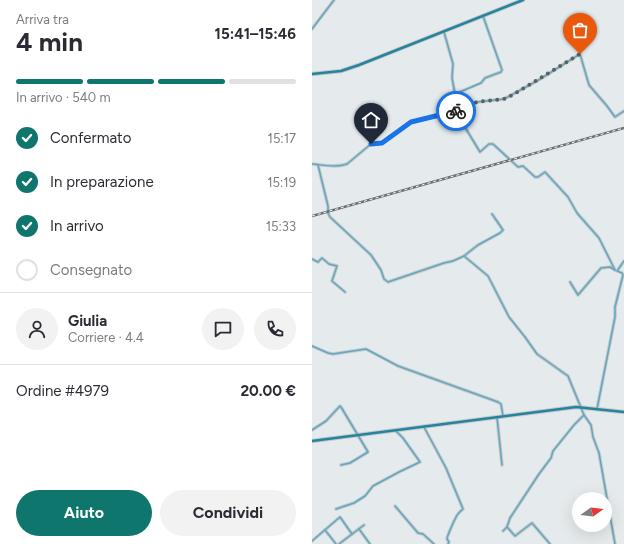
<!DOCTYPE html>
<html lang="it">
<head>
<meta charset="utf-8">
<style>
  :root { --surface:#fff; --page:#f2f2f3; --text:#2b2b33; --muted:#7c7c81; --line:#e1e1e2; --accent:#0f766e }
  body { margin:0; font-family:Figtree,sans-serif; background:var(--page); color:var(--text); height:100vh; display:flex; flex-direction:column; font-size:15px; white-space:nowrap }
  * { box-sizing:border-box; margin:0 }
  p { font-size:13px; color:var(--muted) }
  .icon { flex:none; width:22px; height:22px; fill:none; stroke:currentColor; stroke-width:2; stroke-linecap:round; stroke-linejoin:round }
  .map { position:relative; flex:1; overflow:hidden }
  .details { display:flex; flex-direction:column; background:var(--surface); width:312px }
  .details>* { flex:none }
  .needle { width:26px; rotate:75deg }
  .buttons { position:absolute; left:260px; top:492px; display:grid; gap:8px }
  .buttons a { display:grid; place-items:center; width:40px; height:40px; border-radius:50%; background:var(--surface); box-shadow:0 4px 16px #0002; font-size:20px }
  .pin { position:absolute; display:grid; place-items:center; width:34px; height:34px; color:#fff; margin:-41px -17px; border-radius:50% 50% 50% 0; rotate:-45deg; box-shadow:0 0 4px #0007 }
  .pin .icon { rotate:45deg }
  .courier { position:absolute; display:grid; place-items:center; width:40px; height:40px; margin:-20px; border:3px solid #1a73e8; border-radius:50%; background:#fff; color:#222; box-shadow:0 1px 5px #0007 }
  .overview em { font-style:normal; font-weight:700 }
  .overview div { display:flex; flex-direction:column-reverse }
  .overview { display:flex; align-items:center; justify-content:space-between; height:68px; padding:0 16px }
  h1 { font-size:26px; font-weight:700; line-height:30px }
  .bar { display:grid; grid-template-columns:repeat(4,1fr); gap:6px 4px; align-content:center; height:48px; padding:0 16px }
  .bar i { height:5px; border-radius:3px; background:var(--line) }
  .bar .current { background:var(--accent) }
  .bar p { grid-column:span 4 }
  .line { display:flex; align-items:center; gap:10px; padding:0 16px; border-top:1px solid var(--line) }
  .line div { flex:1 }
  .round { display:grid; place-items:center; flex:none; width:42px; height:42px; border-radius:21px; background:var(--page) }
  ol { padding:0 16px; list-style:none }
  li { display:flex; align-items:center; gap:12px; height:44px }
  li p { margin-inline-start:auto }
  li .icon { padding:4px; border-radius:50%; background:var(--accent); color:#fff; stroke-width:4 }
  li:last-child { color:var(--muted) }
  li i { width:22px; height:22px; border:2px solid var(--line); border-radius:50% }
  .button { display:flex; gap:8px; margin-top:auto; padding:8px 16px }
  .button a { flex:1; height:46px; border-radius:24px; background:var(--accent); color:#fff; font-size:16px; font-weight:700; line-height:46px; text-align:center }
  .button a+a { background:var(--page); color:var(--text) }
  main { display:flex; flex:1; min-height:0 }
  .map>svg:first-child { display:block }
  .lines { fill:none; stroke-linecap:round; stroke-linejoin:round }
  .street-casing { stroke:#c4c9ca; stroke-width:3.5 }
  .secondary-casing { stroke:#c4c9ca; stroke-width:4.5 }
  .street { stroke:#63a7bf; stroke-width:1.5 }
  .secondary { stroke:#26839e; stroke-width:2.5 }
  .rail-casing { stroke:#6c7070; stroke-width:2.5 }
  .rail { stroke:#f2f9f9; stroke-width:1; stroke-dasharray:3; stroke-linecap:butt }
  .done { stroke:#5e6162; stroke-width:4; stroke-dasharray:0 7.2 }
  .route { stroke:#1a73e8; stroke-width:5 }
</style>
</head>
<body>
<main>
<section class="details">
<div class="overview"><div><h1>4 min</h1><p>Arriva tra</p></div><em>15:41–15:46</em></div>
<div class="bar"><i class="current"></i><i class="current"></i><i class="current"></i><i></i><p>In arrivo · 540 m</p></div>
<ol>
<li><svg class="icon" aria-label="check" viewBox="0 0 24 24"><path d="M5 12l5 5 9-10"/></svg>Confermato<p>15:17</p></li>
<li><svg class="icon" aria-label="check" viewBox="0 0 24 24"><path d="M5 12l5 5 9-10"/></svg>In preparazione<p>15:19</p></li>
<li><svg class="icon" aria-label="check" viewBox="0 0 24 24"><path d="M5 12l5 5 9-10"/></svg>In arrivo<p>15:33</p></li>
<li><i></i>Consegnato</li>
</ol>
<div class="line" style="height:72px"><a class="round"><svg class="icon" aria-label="person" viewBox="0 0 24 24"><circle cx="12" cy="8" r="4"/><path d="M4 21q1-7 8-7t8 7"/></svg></a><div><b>Giulia</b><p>Corriere · 4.4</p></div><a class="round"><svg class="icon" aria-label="chat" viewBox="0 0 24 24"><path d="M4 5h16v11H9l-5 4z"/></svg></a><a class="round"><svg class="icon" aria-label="phone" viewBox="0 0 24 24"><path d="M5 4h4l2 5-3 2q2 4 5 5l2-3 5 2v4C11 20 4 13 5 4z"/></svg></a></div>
<div class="line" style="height:52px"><div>Ordine #4979</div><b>20.00 €</b></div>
<div class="button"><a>Aiuto</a><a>Condividi</a></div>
</section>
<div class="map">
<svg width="312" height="544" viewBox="0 0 312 544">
  <rect width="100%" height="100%" fill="#e5ebec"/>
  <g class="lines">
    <g class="street-casing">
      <g id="street">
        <polyline points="0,29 22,0"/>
        <polyline points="132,32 141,64 140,78 146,110"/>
        <polyline points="143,94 169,83 173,78 189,72 190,70 171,16"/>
        <polyline points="145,111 148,119 168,152 177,144 181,144 206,167 211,166 223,177 226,177 233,172 256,197 265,213 287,238 303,270"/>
        <path d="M 0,164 C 12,165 24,168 35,164 L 59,144 L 70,143 L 99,122 L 142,111 L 165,102 L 192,99 L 225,81 L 268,54 L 277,85 L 295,106 L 303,117 L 312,111"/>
        <polyline points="6,165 16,206 16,213 18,217 59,255 69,270 72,279 76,282 132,263 141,261 152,256 166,245 188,233 191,230 180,214"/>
        <polyline points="152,256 176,276 197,317 213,337 225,354 256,376 272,415 279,425 281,437 287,453 303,544"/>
        <polyline points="0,259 6,262 10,258 17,264 25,266 20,281 33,292"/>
        <polyline points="258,282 266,295 289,268 298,267 303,270"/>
        <polyline points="0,346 16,353 21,354 54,349 86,366 186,402 189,404 191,416"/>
        <polyline points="285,409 303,317 303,307 311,275 310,273 305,271 312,261"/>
        <polyline points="185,417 190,465"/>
        <path d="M 112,427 L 134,468 L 151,509 C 149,511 148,511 146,514 C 144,516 135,536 135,539 L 137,542 L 136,544"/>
        <polyline points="0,430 14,421 28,406 29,407 56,452 38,463 29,465"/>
        <polyline points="83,506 106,533 111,534 122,544"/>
        <polyline points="24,509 42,503 53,496 61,486 87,472 108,462 91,438 84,431"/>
        <polyline points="195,527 203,536 220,523 238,544"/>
        <polyline points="47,529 58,544"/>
        <polyline points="13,530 24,544"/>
        <polyline points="191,531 195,527 198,518 227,474 239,458 241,451 262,425 272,415"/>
        <polyline points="0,541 28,517 40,534"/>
        <polyline points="27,544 52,525"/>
      </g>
    </g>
    <g class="secondary-casing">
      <g id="secondary">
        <polyline points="0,74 29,71 47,65 211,0"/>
        <polyline points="0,441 264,407 312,412"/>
      </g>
    </g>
    <use href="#street" class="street"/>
    <use href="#secondary" class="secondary"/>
    <g class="rail-casing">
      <polyline id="rail" points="0,216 312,128"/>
    </g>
    <use href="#rail" class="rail"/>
  </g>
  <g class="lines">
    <polyline class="done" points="144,111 165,102 192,99 197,97 268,54"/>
    <polyline class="route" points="59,144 70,143 99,122 144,111"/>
  </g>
</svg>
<div class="buttons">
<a><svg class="needle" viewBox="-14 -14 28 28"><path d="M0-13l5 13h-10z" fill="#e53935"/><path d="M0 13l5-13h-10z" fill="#7c7c81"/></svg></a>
</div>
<div class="pin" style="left:268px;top:54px;background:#ea580c"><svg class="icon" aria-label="bag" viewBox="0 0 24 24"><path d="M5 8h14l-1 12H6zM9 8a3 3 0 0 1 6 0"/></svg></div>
<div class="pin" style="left:59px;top:144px;background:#1f2937"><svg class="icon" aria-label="home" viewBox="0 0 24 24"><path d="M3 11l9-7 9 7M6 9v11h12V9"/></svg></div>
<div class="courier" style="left:144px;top:111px"><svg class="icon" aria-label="bike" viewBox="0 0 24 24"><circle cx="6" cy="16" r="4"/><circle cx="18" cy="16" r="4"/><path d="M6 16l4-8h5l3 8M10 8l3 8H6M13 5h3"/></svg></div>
</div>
</main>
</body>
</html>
